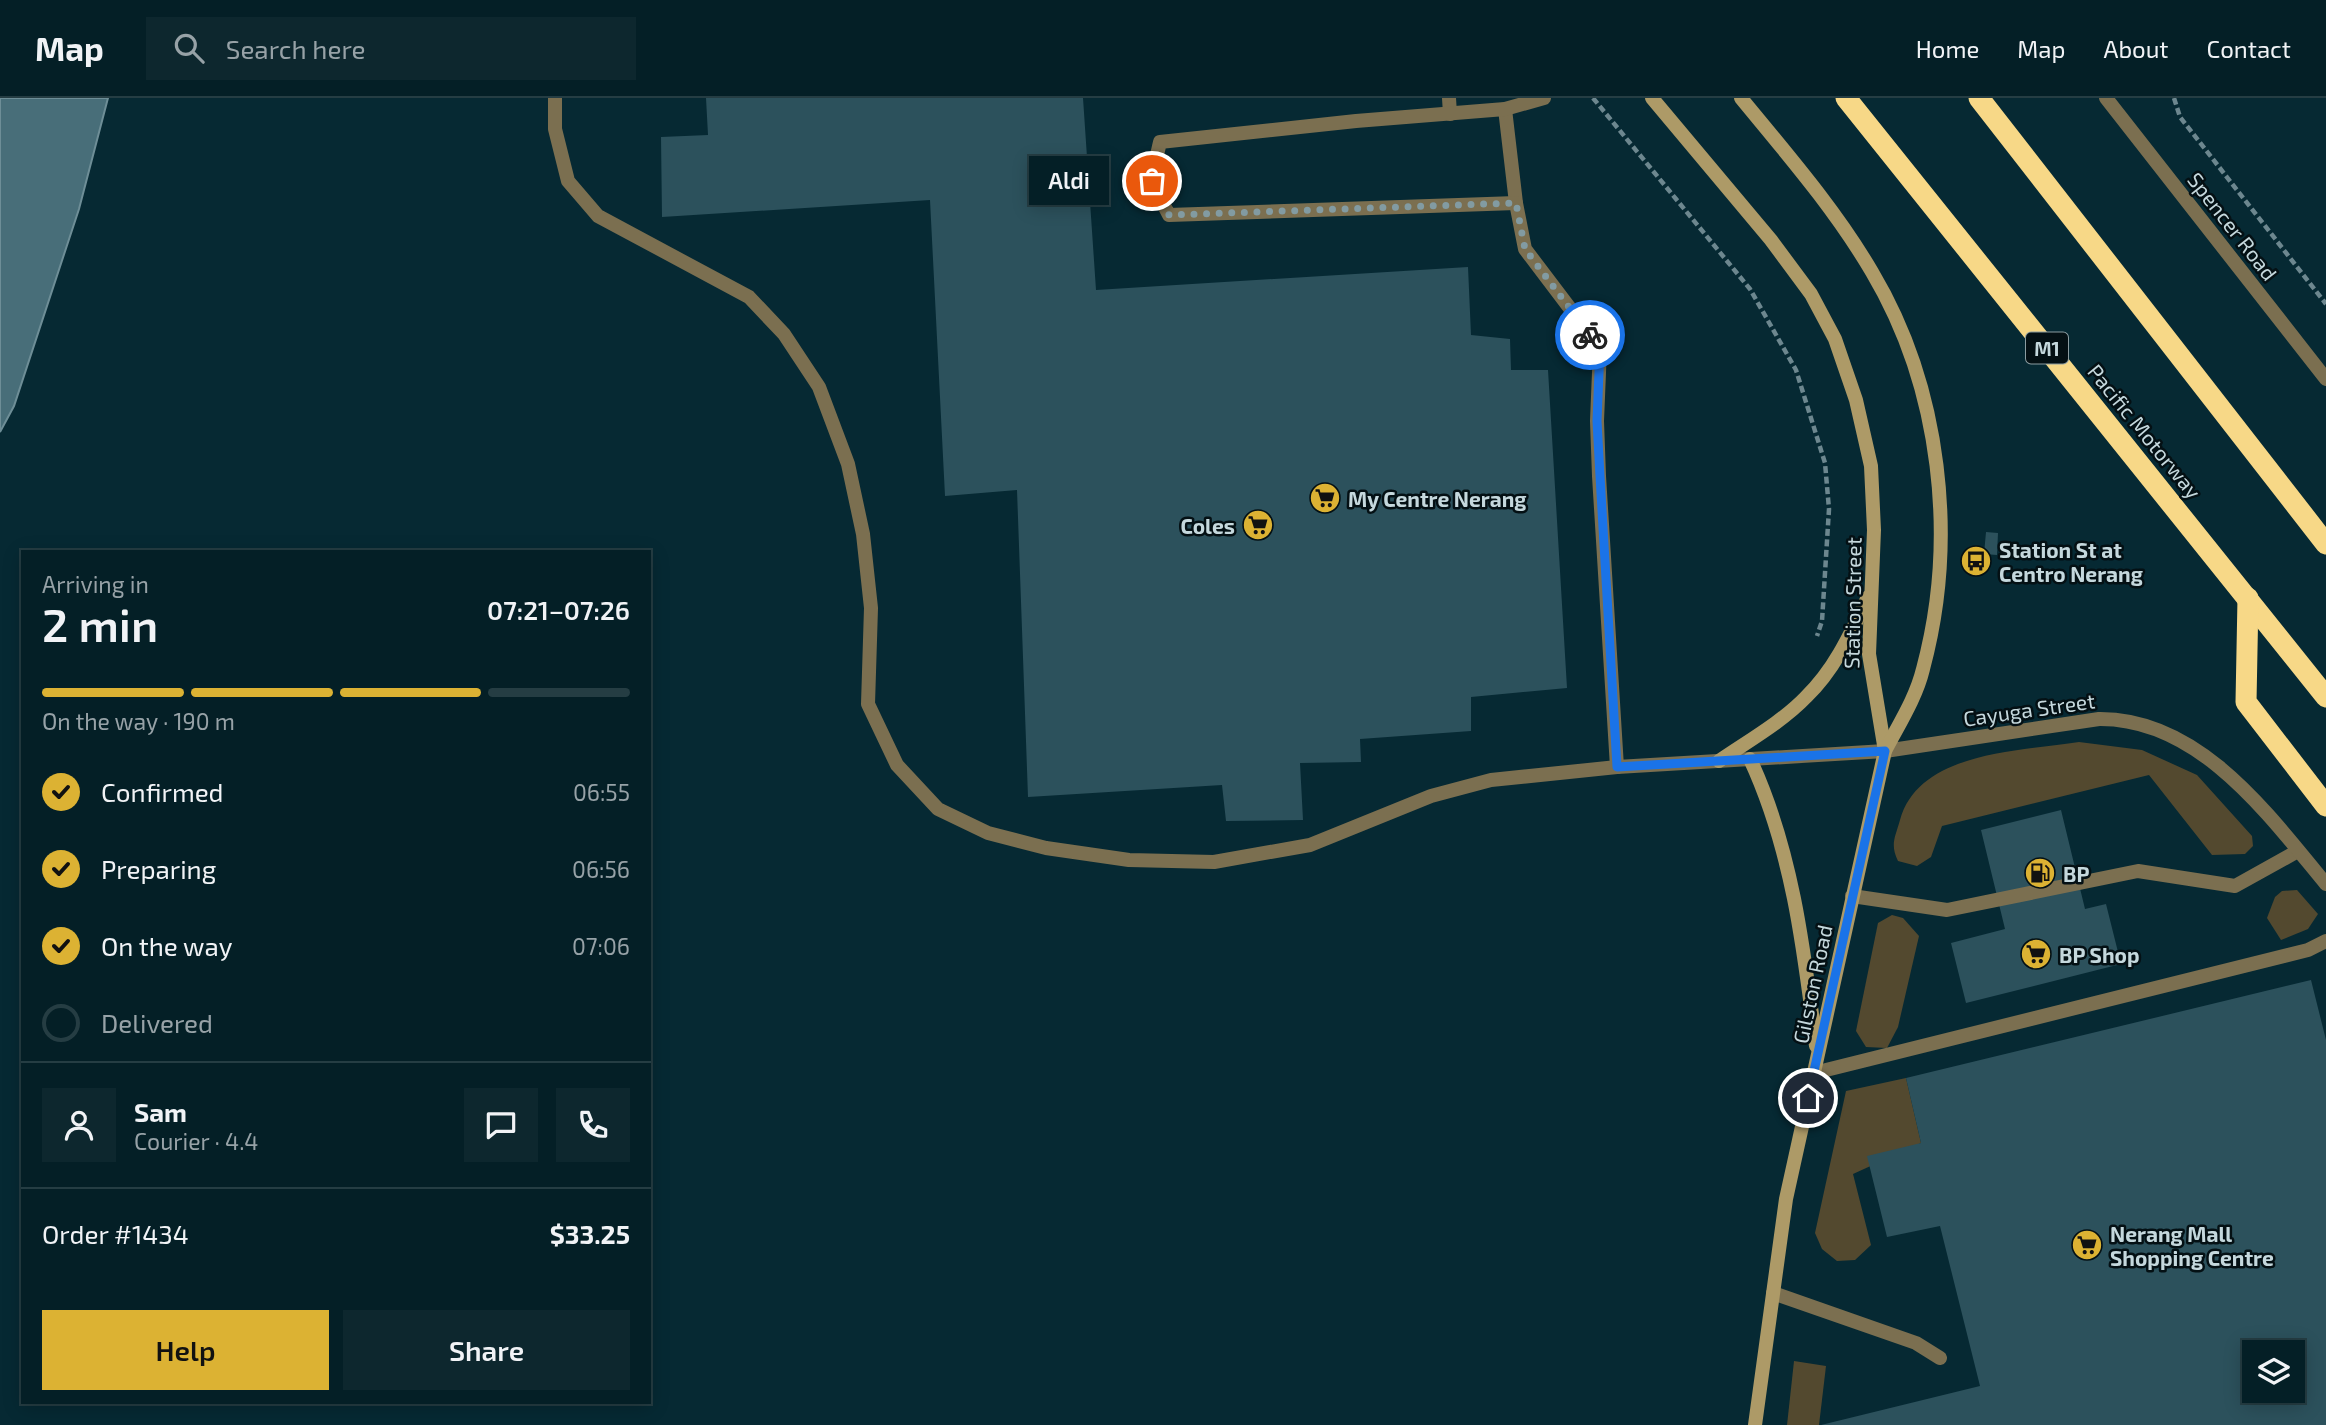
<!DOCTYPE html>
<html lang="en">
<head>
<meta charset="utf-8">
<style>
  :root { --surface:#041f26; --page:#0d272e; --text:#f1f3f6; --muted:#97a2a7; --line:#253d43; --accent:#dcb233 }
  body { margin:0; font-family:"Exo 2",sans-serif; background:var(--page); color:var(--text); height:100vh; display:flex; flex-direction:column; font-size:26px; white-space:nowrap }
  * { box-sizing:border-box; margin:0 }
  p { font-size:23px; color:var(--muted) }
  .icon { flex:none; width:38px; height:38px; fill:none; stroke:currentColor; stroke-width:2; stroke-linecap:round; stroke-linejoin:round }
  .map { position:relative; flex:1; overflow:hidden }
  .side { position:absolute; left:21px; top:452px; width:630px; height:854px; display:flex; flex-direction:column; background:var(--surface); border-radius:0px; box-shadow:0 4px 18px #0003,0 0 0 2px var(--line) }
  .side>* { flex:none }
  .buttons { position:absolute; left:2242px; top:1242px; display:grid; gap:14px }
  .buttons a { display:grid; place-items:center; width:63px; height:63px; border-radius:0px; background:var(--surface); box-shadow:0 4px 18px #0003,0 0 0 2px var(--line); font-size:35px }
  .pin { position:absolute; display:grid; place-items:center; width:60px; height:60px; color:#fff; margin:-30px; border:4px solid #fff; border-radius:50%; box-shadow:0 2px 7px #0007 }
  .courier { position:absolute; display:grid; place-items:center; width:70px; height:70px; margin:-35px; border:5px solid #1a73e8; border-radius:50%; background:#fff; color:#222; box-shadow:0 2px 9px #0007 }
  .bubble { position:absolute; height:49px; border-radius:0px; background:var(--surface); box-shadow:0 4px 18px #0003,0 0 0 2px var(--line); font-size:23px; font-weight:600; line-height:49px; text-align:center }
  .overview em { font-style:normal; font-weight:600 }
  .overview div { display:flex; flex-direction:column-reverse }
  .overview { display:flex; align-items:center; justify-content:space-between; height:119px; padding:0 21px }
  h1 { font-size:46px; font-weight:600; line-height:52px }
  .bar { display:grid; grid-template-columns:repeat(4,1fr); gap:10px 7px; align-content:center; height:84px; padding:0 21px }
  .bar i { height:9px; border-radius:5px; background:var(--line) }
  .bar .current { background:var(--accent) }
  .bar p { grid-column:span 4 }
  .line { display:flex; align-items:center; gap:18px; padding:0 21px; border-top:2px solid var(--line) }
  .line div { flex:1 }
  .round { display:grid; place-items:center; flex:none; width:74px; height:74px; border-radius:0px; background:var(--page) }
  ol { padding:0 21px; list-style:none }
  li { display:flex; align-items:center; gap:21px; height:77px }
  li p { margin-inline-start:auto }
  li .icon { padding:7px; border-radius:50%; background:var(--accent); color:#111; stroke-width:4 }
  li:last-child { color:var(--muted) }
  li i { width:38px; height:38px; border:4px solid var(--line); border-radius:50% }
  .action { display:flex; gap:14px; margin-top:auto; padding:14px 21px }
  .action a { flex:1; height:80px; border-radius:0px; background:var(--accent); color:#111; font-size:28px; font-weight:600; line-height:80px; text-align:center }
  .action a+a { background:var(--page); color:var(--text) }
  header { display:flex; align-items:center; gap:42px; box-sizing:border-box; height:98px; padding:0 35px; background:var(--surface); border-bottom:2px solid var(--line) }
  header strong { font-size:33px }
  nav { display:flex; gap:38px; margin-inline-start:auto; font-size:24px }
  .search { width:490px; height:63px; background:var(--page); display:flex; align-items:center; gap:18px; box-sizing:border-box; padding:0 24px; border-radius:0px; color:var(--muted); font-size:26px }
  .map>svg:first-child { display:block }
  .green { fill:#53492f }
  .water { fill:#486e79; stroke:#6e8e97; stroke-width:2 }
  .building { fill:#2c515c; fill-rule:evenodd }
  .lines { fill:none; stroke-linecap:round; stroke-linejoin:round }
  .path { stroke:#6d878f; stroke-width:4.5; stroke-dasharray:7 3.5; stroke-linecap:butt }
  .service { stroke:#7b6f50; stroke-width:14 }
  .tertiary { stroke:#7b6f50; stroke-width:14 }
  .secondary { stroke:#ad9a67; stroke-width:14 }
  .motorway { stroke:#f7d887; stroke-width:21 }
  .done { stroke:#829ba2; stroke-width:7; stroke-dasharray:0 12.6 }
  .route { stroke:#1a73e8; stroke-width:9 }
  .labels { text-anchor:middle; dominant-baseline:central; stroke-width:5; stroke-linejoin:round; paint-order:stroke }
  .shield { fill:#041014; stroke:#8b9ca1; stroke-width:2 }
  .shield-label { font-size:19px; font-weight:bold; fill:#c5d8dd }
  .street-label { font-size:21px; fill:#c5d8dd; stroke:#041014 }
  .poi-label { font-size:21px; font-weight:bold; fill:#c5d8dd; stroke:#041014; text-anchor:start }
</style>
</head>
<body>
<header>
<strong>Map</strong>
<div class="search"><svg class="icon" aria-label="search" viewBox="0 0 24 24"><circle cx="10" cy="10" r="6"/><path d="M15 15l6 6"/></svg>Search here</div>
<nav><a>Home</a><a>Map</a><a>About</a><a>Contact</a></nav>
</header>
<div class="map">
<svg width="2326" height="1327" viewBox="0 0 2326 1327">
  <rect width="100%" height="100%" fill="#062933"/>
  <g class="green">
    <path d="M 2079,644 L 2142,652 L 2197,677 L 2252,738 L 2253,748 L 2245,756 L 2212,757 L 2149,677 L 1942,728 L 1931,759 L 1917,768 L 1898,763 C 1890,746 1895,740 1900,722 C 1919,653 2021,653 2079,644 Z"/>
    <polygon points="2297,792 2318,816 2308,831 2281,842 2267,820 2275,799 2282,793"/>
    <polygon points="1892,817 1903,820 1919,838 1898,929 1887,950 1866,949 1856,933 1878,825"/>
    <polygon points="1906,980 1921,1045 1853,1076 1871,1147 1855,1162 1837,1163 1822,1151 1815,1135 1846,993"/>
    <polygon points="1794,1263 1826,1268 1819,1327 1787,1327"/>
  </g>
  <polygon class="water" points="0,0 108,0 79,111 14,308 0,334"/>
  <g class="building">
    <polygon points="706,0 1083,0 1096,192 1468,169 1471,237 1510,241 1511,272 1548,272 1567,590 1471,599 1471,633 1360,641 1361,664 1300,665 1303,722 1226,723 1222,687 1028,699 1017,392 945,398 930,102 662,119 661,39 708,37"/>
    <polygon points="1986,434 1998,435 1997,457 1984,456"/>
    <polygon points="2061,712 2085,811 2106,806 2121,866 1966,905 1951,845 2005,831 1981,732"/>
    <path d="M 2311,882 L 2326,942 L 2326,1327 L 1821,1327 L 1980,1288 L 1940,1128 L 1887,1139 L 1867,1058 L 1921,1045 L 1906,980 ZM 2254,1255 L 2292,1255 L 2292,1293 L 2254,1293 Z"/>
  </g>
  <g class="lines">
    <g class="path">
      <polyline points="1593,0 1750,191 1796,272 1825,365 1829,411 1822,523 1817,538"/>
      <polyline points="2174,0 2180,19 2326,206"/>
    </g>
    <g class="service">
      <polyline points="555,0 555,31 568,83 598,118 749,199 784,236 819,289 848,366 863,436 871,510 868,606 897,667 938,711 988,735 1046,750 1129,762 1214,764 1310,747 1431,698 1491,682 1617,669 1885,653"/>
      <polyline points="1449,0 1450,16"/>
      <polyline points="1505,11 1516,105 1525,151 1600,250 1597,323 1599,378 1617,669"/>
      <polyline points="1516,105 1169,117 1151,83 1160,44 1356,23 1505,11 1544,0"/>
      <polyline points="1852,798 1947,812 2138,773 2235,788 2298,753"/>
      <polyline points="1814,975 2308,852 2326,843"/>
      <polyline points="1773,1195 1916,1245 1940,1260"/>
    </g>
    <g class="tertiary">
      <polyline points="2106,0 2326,281"/>
      <path d="M 1885,653 L 2099,621 C 2199,620 2268,716 2326,786"/>
    </g>
    <g class="secondary">
      <polyline points="1652,0 1771,142 1811,196 1835,241 1856,302 1871,368 1874,432 1869,556 1885,653"/>
      <path d="M 1741,0 C 1787,56 1835,111 1872,174 C 1941,290 1958,441 1923,571 C 1916,600 1899,626 1885,653 L 1786,1101 L 1755,1327"/>
      <path d="M 1750,661 C 1792,751 1804,851 1816,948"/>
      <path d="M 1719,663 C 1748,643 1782,624 1806,599 C 1835,571 1851,535 1868,499"/>
    </g>
    <g class="motorway">
      <polyline points="1846,0 2326,599"/>
      <polyline points="1979,0 2326,446"/>
      <polyline points="2248,500 2246,604 2326,708"/>
    </g>
  </g>
  <g class="lines">
    <polyline class="done" points="1152,83 1169,117 1516,105 1525,151 1590,237"/>
    <polyline class="route" points="1590,237 1600,250 1597,323 1600,378 1617,669 1885,653 1808,1000"/>
  </g>
  <defs>
    <g id="supermarket-disc" transform="scale(1.575)"><circle r="9.5" fill="#dcb233" stroke="#041014"/><path d="M-6-5.5h2.5l.6 2H6L4.5 2H-2.5L-4.4-4H-6ZM-1.5 3.2a1.3 1.3 0 1 0 .1 0ZM3 3.2a1.3 1.3 0 1 0 .1 0Z" fill="#111"/></g>
    <g id="bus-disc" transform="scale(1.575)"><circle r="9.5" fill="#dcb233" stroke="#041014"/><path d="M-5-6H5V4H4V6H2V4H-2V6H-4V4H-5ZM-3.5-4V0h7V-4ZM-3.5 1.2v1.5H-2V1.2ZM2 1.2v1.5H3.5V1.2Z" fill="#111"/></g>
    <g id="fuel-disc" transform="scale(1.575)"><circle r="9.5" fill="#dcb233" stroke="#041014"/><path d="M-5.5-6h7V0h2V4h1.3V-2.5L3-4.5l.8-.8L6-3V5H2.5V1h-1V6h-7ZM-4.2-4.7v3.2H.2V-4.7Z" fill="#111"/></g>
  </defs>
  <g fill-rule="evenodd">
    <use href="#supermarket-disc" x="1325" y="400"/>
    <use href="#supermarket-disc" x="1258" y="427"/>
    <use href="#bus-disc" x="1976" y="463"/>
    <use href="#fuel-disc" x="2040" y="775"/>
    <use href="#supermarket-disc" x="2036" y="856"/>
    <use href="#supermarket-disc" x="2087" y="1147"/>
  </g>
  <g class="labels">
    <rect class="shield" x="2026" y="234.5" width="42" height="31" rx="5"/>
    <g class="shield-label">
      <text x="2047" y="250">M1</text>
    </g>
    <g class="street-label">
      <text transform="translate(2233 128) rotate(52)">Spencer Road</text>
      <text transform="translate(2145 333) rotate(51)">Pacific Motorway</text>
      <text transform="translate(1852 505) rotate(-89)">Station Street</text>
      <text transform="translate(2029 611) rotate(-8)">Cayuga Street</text>
      <text transform="translate(1812 886) rotate(-78)">Gilston Road</text>
    </g>
    <g class="poi-label">
      <text x="1348" y="400">My Centre Nerang</text>
      <text x="1235" y="427" text-anchor="end">Coles</text>
      <text x="1999" y="451">Station St at<tspan x="1999" dy="24">Centro Nerang</tspan></text>
      <text x="2063" y="775">BP</text>
      <text x="2059" y="856">BP Shop</text>
      <text x="2110" y="1135">Nerang Mall<tspan x="2110" dy="24">Shopping Centre</tspan></text>
    </g>
  </g>
</svg>
<div class="buttons">
<a><svg class="icon" aria-label="layers" viewBox="0 0 24 24"><path d="M12 4l9 5-9 5-9-5zM3 14l9 5 9-5"/></svg></a>
</div>
<div class="pin" style="left:1152px;top:83px;background:#ea580c"><svg class="icon" aria-label="bag" viewBox="0 0 24 24"><path d="M5 8h14l-1 12H6zM9 8a3 3 0 0 1 6 0"/></svg></div>
<div class="pin" style="left:1808px;top:1000px;background:#1f2937"><svg class="icon" aria-label="home" viewBox="0 0 24 24"><path d="M3 11l9-7 9 7M6 9v11h12V9"/></svg></div>
<div class="courier" style="left:1590px;top:237px"><svg class="icon" aria-label="bike" viewBox="0 0 24 24"><circle cx="6" cy="16" r="4"/><circle cx="18" cy="16" r="4"/><path d="M6 16l4-8h5l3 8M10 8l3 8H6M13 5h3"/></svg></div>
<div class="bubble" style="left:1029px;top:58px;width:80px">Aldi</div>
<section class="side">
<div class="overview"><div><h1>2 min</h1><p>Arriving in</p></div><em>07:21–07:26</em></div>
<div class="bar"><i class="current"></i><i class="current"></i><i class="current"></i><i></i><p>On the way · 190 m</p></div>
<ol>
<li><svg class="icon" aria-label="check" viewBox="0 0 24 24"><path d="M5 12l5 5 9-10"/></svg>Confirmed<p>06:55</p></li>
<li><svg class="icon" aria-label="check" viewBox="0 0 24 24"><path d="M5 12l5 5 9-10"/></svg>Preparing<p>06:56</p></li>
<li><svg class="icon" aria-label="check" viewBox="0 0 24 24"><path d="M5 12l5 5 9-10"/></svg>On the way<p>07:06</p></li>
<li><i></i>Delivered</li>
</ol>
<div class="line" style="height:126px"><a class="round"><svg class="icon" aria-label="person" viewBox="0 0 24 24"><circle cx="12" cy="8" r="4"/><path d="M4 21q1-7 8-7t8 7"/></svg></a><div><b>Sam</b><p>Courier · 4.4</p></div><a class="round"><svg class="icon" aria-label="chat" viewBox="0 0 24 24"><path d="M4 5h16v11H9l-5 4z"/></svg></a><a class="round"><svg class="icon" aria-label="phone" viewBox="0 0 24 24"><path d="M5 4h4l2 5-3 2q2 4 5 5l2-3 5 2v4C11 20 4 13 5 4z"/></svg></a></div>
<div class="line" style="height:91px"><div>Order #1434</div><b>$33.25</b></div>
<div class="action"><a>Help</a><a>Share</a></div>
</section>
</div>
</body>
</html>
